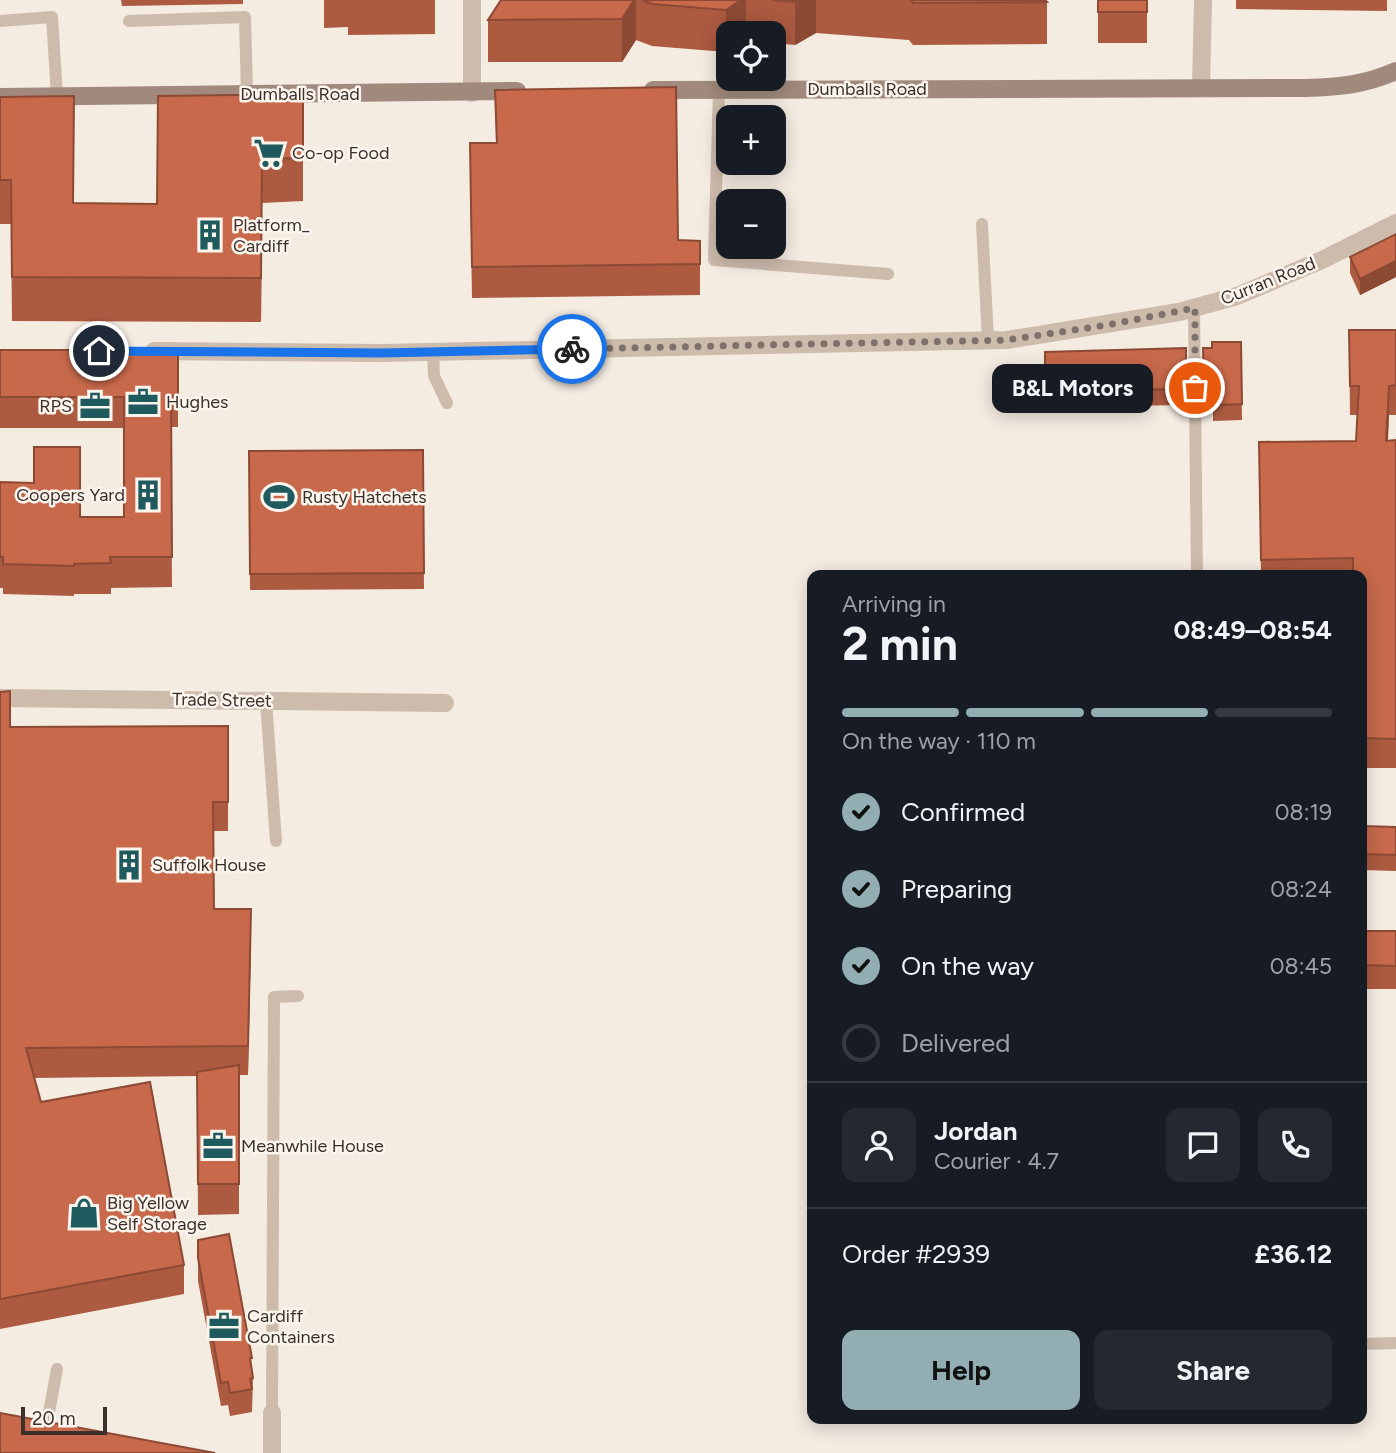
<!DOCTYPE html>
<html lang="en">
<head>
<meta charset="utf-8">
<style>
  :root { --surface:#171b24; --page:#242831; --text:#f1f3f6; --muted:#9ea1a6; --line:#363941; --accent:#92aeb2 }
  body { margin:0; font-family:Figtree,sans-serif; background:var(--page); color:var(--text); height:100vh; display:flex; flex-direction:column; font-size:26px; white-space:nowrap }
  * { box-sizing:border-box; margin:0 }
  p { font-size:23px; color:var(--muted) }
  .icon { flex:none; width:38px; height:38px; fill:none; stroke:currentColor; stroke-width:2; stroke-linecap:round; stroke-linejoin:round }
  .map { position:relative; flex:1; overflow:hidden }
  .sheet { position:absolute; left:807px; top:570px; width:560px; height:854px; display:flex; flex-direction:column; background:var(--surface); border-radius:14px; box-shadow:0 4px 18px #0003 }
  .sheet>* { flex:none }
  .fabs { position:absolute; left:716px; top:21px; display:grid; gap:14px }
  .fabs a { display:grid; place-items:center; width:70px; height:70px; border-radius:14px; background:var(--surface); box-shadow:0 4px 18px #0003; font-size:35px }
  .scale { position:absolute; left:21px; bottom:18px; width:86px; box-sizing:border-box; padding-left:7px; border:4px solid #3b302b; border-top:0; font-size:19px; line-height:24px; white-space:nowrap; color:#3b302b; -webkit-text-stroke:5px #fbf5ee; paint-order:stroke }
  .pin { position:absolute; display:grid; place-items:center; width:60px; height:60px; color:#fff; margin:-30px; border:4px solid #fff; border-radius:50%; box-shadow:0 2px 7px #0007 }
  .courier { position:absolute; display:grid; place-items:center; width:70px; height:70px; margin:-35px; border:5px solid #1a73e8; border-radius:50%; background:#fff; color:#222; box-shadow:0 2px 9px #0007 }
  .bubble { position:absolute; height:49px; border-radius:14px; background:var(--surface); box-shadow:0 4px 18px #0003; font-size:23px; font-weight:700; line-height:49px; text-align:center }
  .overview em { font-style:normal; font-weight:700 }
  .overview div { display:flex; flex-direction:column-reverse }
  .overview { display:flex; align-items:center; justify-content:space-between; height:119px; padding:0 35px }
  h1 { font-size:46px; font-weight:700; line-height:52px }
  .bar { display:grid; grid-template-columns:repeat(4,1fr); gap:10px 7px; align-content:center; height:84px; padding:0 35px }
  .bar i { height:9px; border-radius:5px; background:var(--line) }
  .bar .on { background:var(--accent) }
  .bar p { grid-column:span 4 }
  .line { display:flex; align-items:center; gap:18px; padding:0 35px; border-top:2px solid var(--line) }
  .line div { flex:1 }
  .round { display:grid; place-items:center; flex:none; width:74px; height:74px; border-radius:14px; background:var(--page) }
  ol { padding:0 35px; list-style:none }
  li { display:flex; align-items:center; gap:21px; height:77px }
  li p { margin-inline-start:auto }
  li .icon { padding:7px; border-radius:50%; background:var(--accent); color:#111; stroke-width:4 }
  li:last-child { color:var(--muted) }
  li i { width:38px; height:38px; border:4px solid var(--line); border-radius:50% }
  .button { display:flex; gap:14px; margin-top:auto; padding:14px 35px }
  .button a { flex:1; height:80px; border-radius:14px; background:var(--accent); color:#111; font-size:28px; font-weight:700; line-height:80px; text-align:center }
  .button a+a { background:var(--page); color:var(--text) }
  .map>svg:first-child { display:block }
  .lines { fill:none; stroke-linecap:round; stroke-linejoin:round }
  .lane { stroke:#cdbbac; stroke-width:12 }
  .street { stroke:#cdbbac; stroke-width:18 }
  .secondary { stroke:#a18a7d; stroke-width:18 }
  .wall { fill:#ac5a40 }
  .shaded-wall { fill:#8c4a34 }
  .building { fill:#c8694b; stroke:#8c4a34; stroke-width:2 }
  .done { stroke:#7c716b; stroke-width:7; stroke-dasharray:0 12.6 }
  .route { stroke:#1a73e8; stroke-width:9 }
  .labels { text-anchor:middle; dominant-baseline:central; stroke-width:5; stroke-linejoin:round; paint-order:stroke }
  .street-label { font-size:18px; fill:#3b302b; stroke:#fbf5ee }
  .poi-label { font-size:18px; fill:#3b302b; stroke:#fbf5ee; text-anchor:start }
</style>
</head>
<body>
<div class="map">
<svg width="1396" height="1453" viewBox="0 0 1396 1453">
  <rect width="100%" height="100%" fill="#f4ebe1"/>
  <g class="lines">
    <g class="lane">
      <polyline points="0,21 52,17 57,96"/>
      <polyline points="129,21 245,17 247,94"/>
      <polyline points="719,90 714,260 888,274"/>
      <polyline points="982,224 988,340"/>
      <polyline points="1194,308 1197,576"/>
      <polyline points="433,352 434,376 447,403"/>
      <polyline points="266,701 276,841"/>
      <polyline points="1364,1344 1396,1343"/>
      <polyline points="272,1413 274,997 298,996"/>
      <polyline points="46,1429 57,1369"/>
    </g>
    <g class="street">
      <polyline points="1201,88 1203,0"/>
      <polyline points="472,93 472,0"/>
      <polyline points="154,351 382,353 1007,340 1179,312 1237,296 1322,260 1396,223"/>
      <polyline points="0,698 445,703"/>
      <polyline points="272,1453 272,1413"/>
    </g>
    <g class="secondary">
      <path d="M 653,90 L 1305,88 C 1340,87 1364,85 1396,71"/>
      <polyline points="0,97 517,91"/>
    </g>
  </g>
  <g class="wall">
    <polygon points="121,0 243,0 243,4 122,6"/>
    <polygon points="324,0 435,0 435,34 348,35 348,27 324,28"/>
    <polygon points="501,0 1045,0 1047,2 1047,44 913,45 909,40 816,33 795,45 774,43 774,33 728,33 726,52 652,46 636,40 622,62 488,62 488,20"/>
    <rect x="1098" y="0" width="49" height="43"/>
    <polygon points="1236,0 1387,0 1387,11 1236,9"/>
    <polygon points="495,90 678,240 700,264 700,295 472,298 470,173 496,143"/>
    <polygon points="303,94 303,201 262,203 261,322 12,321 11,224 0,224 0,97 74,203 157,204"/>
    <polygon points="1396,234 1396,277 1360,295 1350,273 1350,257"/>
    <polygon points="1349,330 1396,330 1396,415 1389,415 1388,441 1396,440 1396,768 1362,768 1362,576 1261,576 1259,442 1356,441 1358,415 1350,415"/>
    <polygon points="1241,342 1242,420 1213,421 1213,405 1204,405 1203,348 1212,348"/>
    <polygon points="1186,348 1186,405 1045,407 1045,352"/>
    <polygon points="0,350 178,350 178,427 171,427 172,587 111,588 111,594 74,594 74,596 3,594 3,588 0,588 0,482 80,517 124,517 124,428 0,428"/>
    <polygon points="423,450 424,589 250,590 249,451"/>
    <polygon points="0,692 10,727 228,802 228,831 213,831 214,909 251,939 248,1075 239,1075 239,1214 198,1215 197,1076 34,1078 41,1102 184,1265 184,1294 0,1329"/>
    <polygon points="1362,826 1396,827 1396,871 1362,870"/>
    <rect x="1362" y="931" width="34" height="58"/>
    <polygon points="198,1240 252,1370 253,1378 252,1412 230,1416 228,1405 221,1406 198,1281"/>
  </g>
  <g class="shaded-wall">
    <polygon points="634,0 636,0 636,40 622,62 622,19"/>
    <polygon points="741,0 746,0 746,33 728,33 728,51 726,52 726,10"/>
    <polygon points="799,0 816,0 816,33 795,45 795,2"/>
    <polygon points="262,159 262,203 261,322 261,278"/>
    <polygon points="1396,261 1396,277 1360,295 1360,279"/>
    <polygon points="1389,386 1389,415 1386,470 1386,441"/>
    <polygon points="251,909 251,939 248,1075 248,1046"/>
  </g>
  <g class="building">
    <polygon points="501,0 634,0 622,19 488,20"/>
    <polygon points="642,0 741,0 726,10 652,4"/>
    <polygon points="772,0 799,0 795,2"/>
    <polygon points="911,0 1045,0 1047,2 913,3"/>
    <rect x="1098" y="0" width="49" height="12"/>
    <polygon points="676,87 678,240 700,241 700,264 472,267 470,143 497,143 495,90"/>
    <polygon points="303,94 303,158 262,159 261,278 12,277 11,180 0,180 0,97 74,96 73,203 157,204 158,96"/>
    <polygon points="1396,234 1396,261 1360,279 1350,257"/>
    <polygon points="1349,330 1396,330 1396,385 1389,386 1386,441 1396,440 1396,739 1362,738 1362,576 1353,576 1353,558 1261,560 1259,442 1356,441 1359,386 1350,386"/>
    <polygon points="1212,342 1241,342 1242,404 1213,405 1213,389 1204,389 1203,348 1212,348"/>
    <polygon points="1186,348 1186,389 1045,391 1045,352"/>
    <polygon points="0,350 178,350 178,396 171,396 172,557 110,557 111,563 74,564 74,566 3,564 3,557 0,557 0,482 34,483 34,447 80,447 80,517 124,517 124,397 0,397"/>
    <polygon points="423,450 424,573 250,574 249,451"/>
    <polygon points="10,691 10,727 228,726 228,802 213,802 214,909 251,909 248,1046 26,1048 41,1102 150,1082 184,1265 0,1299 0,692"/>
    <polygon points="1362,826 1396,827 1396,855 1362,854"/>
    <polygon points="1362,931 1396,931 1396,966 1362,965"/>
    <polygon points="239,1065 239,1184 198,1184 197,1072"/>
    <polygon points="229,1234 252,1358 250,1358 253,1378 250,1379 252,1389 230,1393 228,1382 221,1383 198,1258 198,1240"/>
    <polygon points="0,1413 215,1453 0,1453"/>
  </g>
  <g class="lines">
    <polyline class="done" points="572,349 1007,340 1107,325 1195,308 1195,388"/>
    <polyline class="route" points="99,351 382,353 572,349"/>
  </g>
  <defs>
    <g id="supermarket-bare" transform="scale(2.415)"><path d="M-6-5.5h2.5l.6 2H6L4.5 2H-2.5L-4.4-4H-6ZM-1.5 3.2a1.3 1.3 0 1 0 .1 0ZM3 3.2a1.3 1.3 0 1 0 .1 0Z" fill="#1f5a5e" stroke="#fbf5ee" stroke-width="2.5" paint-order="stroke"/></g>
    <g id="building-bare" transform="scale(2.415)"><path d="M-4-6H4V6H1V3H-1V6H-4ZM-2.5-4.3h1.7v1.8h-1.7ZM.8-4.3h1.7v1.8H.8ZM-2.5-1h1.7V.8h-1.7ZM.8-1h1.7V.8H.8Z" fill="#1f5a5e" stroke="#fbf5ee" stroke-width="2.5" paint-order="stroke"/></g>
    <g id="office-bare" transform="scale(2.415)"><path d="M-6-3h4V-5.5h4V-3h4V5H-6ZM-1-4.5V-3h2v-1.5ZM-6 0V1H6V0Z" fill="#1f5a5e" stroke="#fbf5ee" stroke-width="2.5" paint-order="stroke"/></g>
    <g id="stadium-bare" transform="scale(2.415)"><path d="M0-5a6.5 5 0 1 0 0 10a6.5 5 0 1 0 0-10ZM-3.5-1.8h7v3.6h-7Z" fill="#1f5a5e" stroke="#fbf5ee" stroke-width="2.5" paint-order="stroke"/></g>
    <g id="shop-bare" transform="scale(2.415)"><path d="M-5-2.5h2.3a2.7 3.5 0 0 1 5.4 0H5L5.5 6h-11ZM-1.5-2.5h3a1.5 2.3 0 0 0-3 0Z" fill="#1f5a5e" stroke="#fbf5ee" stroke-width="2.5" paint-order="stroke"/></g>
  </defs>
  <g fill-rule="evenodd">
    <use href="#supermarket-bare" x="269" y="153"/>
    <use href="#building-bare" x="210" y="235"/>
    <use href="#office-bare" x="143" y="402"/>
    <use href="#office-bare" x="95" y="406"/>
    <use href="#building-bare" x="148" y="495"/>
    <use href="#stadium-bare" x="279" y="497"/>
    <use href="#building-bare" x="129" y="865"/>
    <use href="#office-bare" x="218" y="1146"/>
    <use href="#shop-bare" x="84" y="1213"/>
    <use href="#office-bare" x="224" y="1326"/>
  </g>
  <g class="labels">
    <g class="street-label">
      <text x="867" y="89">Dumballs Road</text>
      <text x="300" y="94">Dumballs Road</text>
      <text transform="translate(1268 281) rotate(-22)">Curran Road</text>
      <text transform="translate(222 700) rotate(1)">Trade Street</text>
    </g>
    <g class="poi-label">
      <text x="292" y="153">Co-op Food</text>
      <text x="233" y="225">Platform_<tspan x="233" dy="21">Cardiff</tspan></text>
      <text x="166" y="402">Hughes</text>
      <text x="72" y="406" text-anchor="end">RPS</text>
      <text x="125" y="495" text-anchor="end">Coopers Yard</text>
      <text x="302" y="497">Rusty Hatchets</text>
      <text x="152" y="865">Suffolk House</text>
      <text x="241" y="1146">Meanwhile House</text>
      <text x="107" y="1203">Big Yellow<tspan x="107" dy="21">Self Storage</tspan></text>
      <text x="247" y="1316">Cardiff<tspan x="247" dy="21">Containers</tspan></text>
    </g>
  </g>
</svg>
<div class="fabs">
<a><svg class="icon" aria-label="locate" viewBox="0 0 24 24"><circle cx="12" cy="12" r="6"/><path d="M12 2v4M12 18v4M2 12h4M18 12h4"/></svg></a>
<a>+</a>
<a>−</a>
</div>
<div class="scale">20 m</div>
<div class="pin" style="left:1195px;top:388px;background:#ea580c"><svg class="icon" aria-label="bag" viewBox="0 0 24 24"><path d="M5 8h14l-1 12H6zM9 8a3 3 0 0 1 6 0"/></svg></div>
<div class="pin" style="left:99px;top:351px;background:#1f2937"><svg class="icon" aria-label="home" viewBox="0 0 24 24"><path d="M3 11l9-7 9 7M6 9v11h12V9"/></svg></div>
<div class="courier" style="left:572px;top:349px"><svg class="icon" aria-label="bike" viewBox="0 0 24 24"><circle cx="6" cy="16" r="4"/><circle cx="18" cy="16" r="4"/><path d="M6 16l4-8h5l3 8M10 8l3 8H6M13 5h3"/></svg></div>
<div class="bubble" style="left:992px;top:364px;width:161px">B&amp;L Motors</div>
<section class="sheet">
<div class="overview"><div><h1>2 min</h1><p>Arriving in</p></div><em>08:49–08:54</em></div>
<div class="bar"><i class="on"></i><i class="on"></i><i class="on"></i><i></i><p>On the way · 110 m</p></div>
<ol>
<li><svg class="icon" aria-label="check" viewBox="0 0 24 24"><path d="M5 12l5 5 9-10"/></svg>Confirmed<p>08:19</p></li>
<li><svg class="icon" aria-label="check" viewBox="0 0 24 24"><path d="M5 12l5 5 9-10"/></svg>Preparing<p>08:24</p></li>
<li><svg class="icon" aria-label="check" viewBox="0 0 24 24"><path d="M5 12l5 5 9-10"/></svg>On the way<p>08:45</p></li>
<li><i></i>Delivered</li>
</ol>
<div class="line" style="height:126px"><a class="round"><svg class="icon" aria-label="person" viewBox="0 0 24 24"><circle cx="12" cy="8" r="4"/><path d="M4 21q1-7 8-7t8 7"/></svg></a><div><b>Jordan</b><p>Courier · 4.7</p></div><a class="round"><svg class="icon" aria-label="chat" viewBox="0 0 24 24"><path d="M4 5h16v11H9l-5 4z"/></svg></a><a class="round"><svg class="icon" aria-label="phone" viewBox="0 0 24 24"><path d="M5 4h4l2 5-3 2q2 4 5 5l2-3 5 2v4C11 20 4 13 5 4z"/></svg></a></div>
<div class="line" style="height:91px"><div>Order #2939</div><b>£36.12</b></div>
<div class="button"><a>Help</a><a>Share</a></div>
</section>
</div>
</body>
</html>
